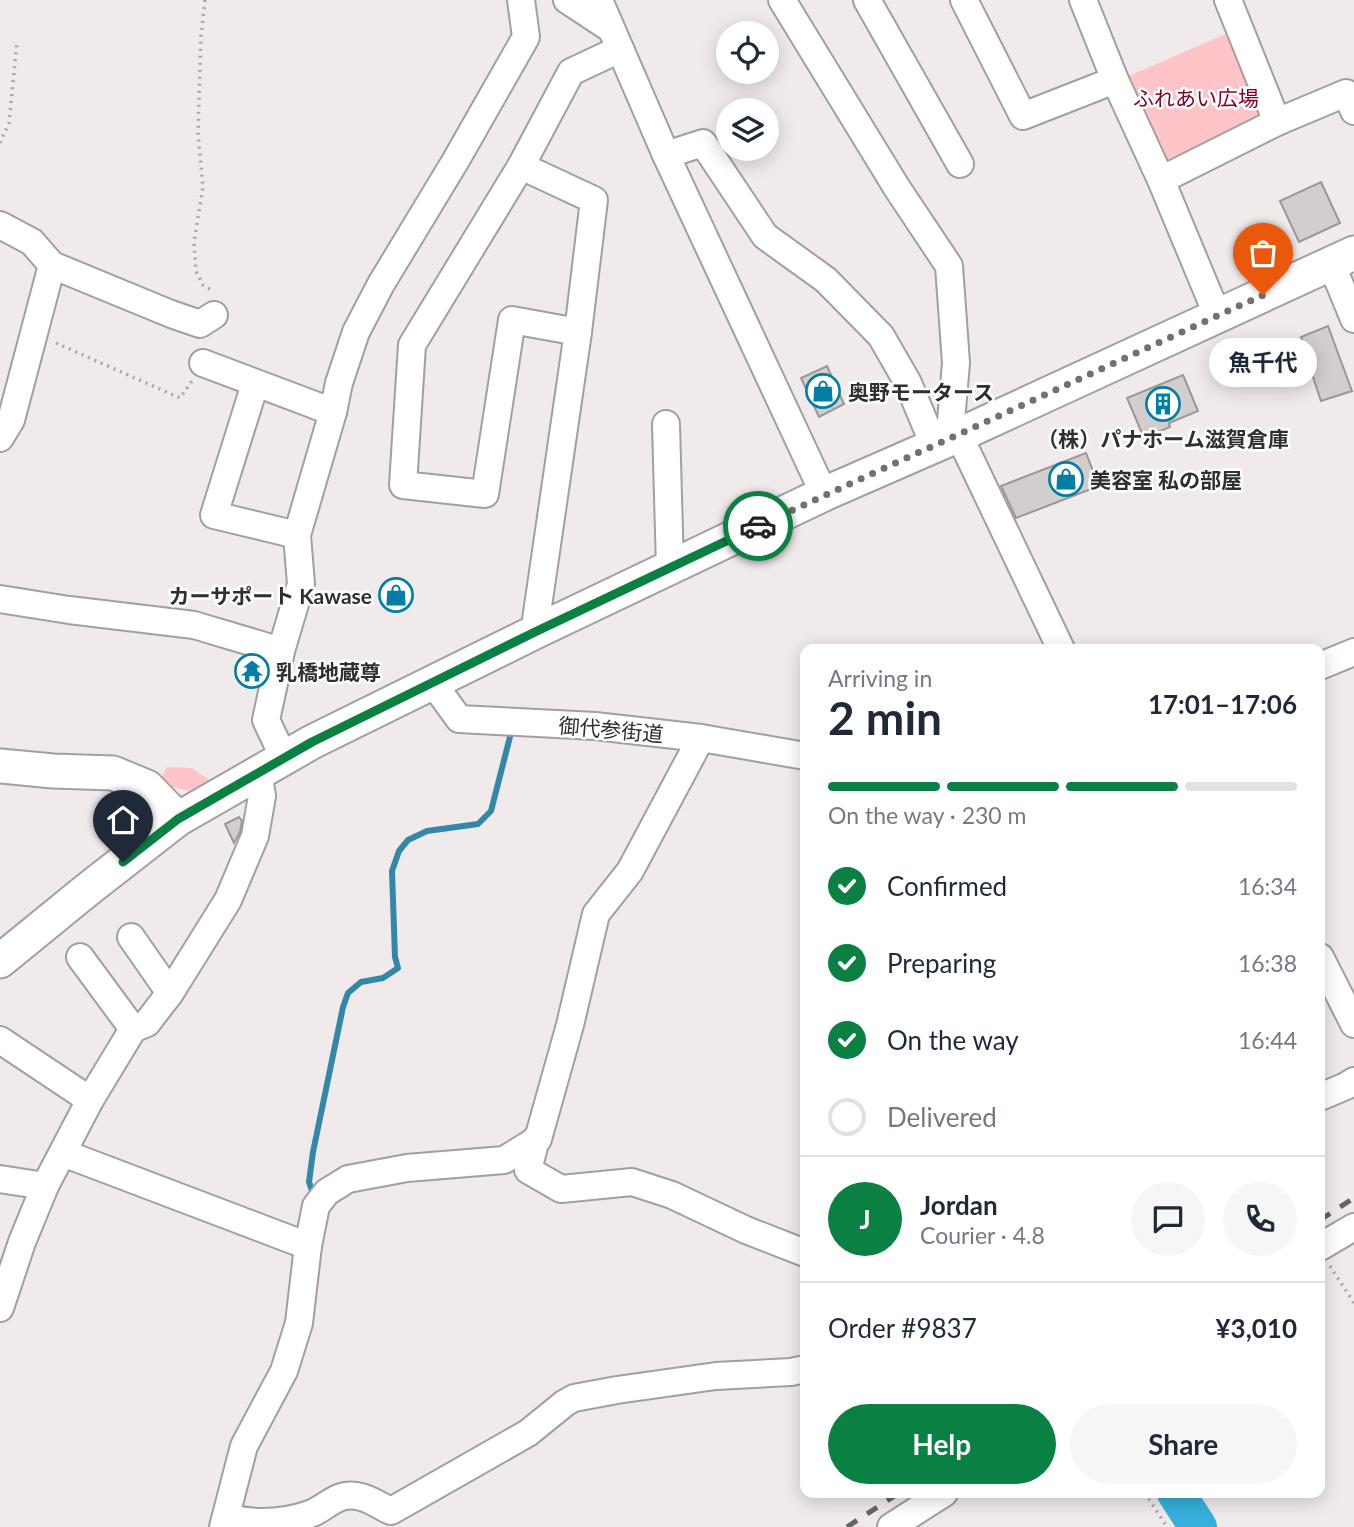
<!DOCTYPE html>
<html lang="en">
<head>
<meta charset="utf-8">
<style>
  :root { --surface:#fff; --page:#f6f6f7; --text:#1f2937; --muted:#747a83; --line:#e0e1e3; --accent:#0b8043 }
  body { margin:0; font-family:Lato,"Noto Sans JP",sans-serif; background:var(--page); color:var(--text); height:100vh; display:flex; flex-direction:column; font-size:26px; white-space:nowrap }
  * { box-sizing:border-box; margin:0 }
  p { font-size:23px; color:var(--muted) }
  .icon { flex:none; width:38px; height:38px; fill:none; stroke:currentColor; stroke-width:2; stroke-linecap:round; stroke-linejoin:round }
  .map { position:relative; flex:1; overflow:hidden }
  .drawer { position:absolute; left:800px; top:644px; width:525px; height:854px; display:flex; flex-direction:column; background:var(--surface); border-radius:14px; box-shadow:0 4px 18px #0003 }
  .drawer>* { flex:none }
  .controls { position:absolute; left:716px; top:21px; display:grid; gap:14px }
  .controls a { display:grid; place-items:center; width:63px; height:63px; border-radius:50%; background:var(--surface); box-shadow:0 4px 18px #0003; font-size:35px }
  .pin { position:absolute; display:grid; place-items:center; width:60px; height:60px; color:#fff; margin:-72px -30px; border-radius:50% 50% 50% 0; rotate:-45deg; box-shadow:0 0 7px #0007 }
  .pin .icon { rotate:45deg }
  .courier { position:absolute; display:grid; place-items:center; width:70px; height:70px; margin:-35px; border:5px solid #0b8043; border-radius:50%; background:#fff; color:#222; box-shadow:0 2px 9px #0007 }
  .bubble { position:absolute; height:49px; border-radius:24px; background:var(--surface); box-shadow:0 4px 18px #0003; font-size:23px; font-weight:700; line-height:49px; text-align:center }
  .head em { font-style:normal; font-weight:700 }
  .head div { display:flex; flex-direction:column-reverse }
  .head { display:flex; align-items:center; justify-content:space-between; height:119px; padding:0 28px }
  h1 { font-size:46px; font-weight:700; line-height:52px }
  .bar { display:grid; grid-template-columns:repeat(4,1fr); gap:10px 7px; align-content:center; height:84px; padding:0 28px }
  .bar i { height:9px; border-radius:5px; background:var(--line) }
  .bar .selected { background:var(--accent) }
  .bar p { grid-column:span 4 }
  .line { display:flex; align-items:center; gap:18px; padding:0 28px; border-top:2px solid var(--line) }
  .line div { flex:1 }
  .round { display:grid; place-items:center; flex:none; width:74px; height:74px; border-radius:37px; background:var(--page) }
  ol { padding:0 28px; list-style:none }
  li { display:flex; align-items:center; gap:21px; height:77px }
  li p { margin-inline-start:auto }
  li .icon { padding:7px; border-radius:50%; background:var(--accent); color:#fff; stroke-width:4 }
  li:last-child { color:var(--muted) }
  li i { width:38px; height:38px; border:4px solid var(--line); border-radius:50% }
  .cta { display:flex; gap:14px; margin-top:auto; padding:14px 28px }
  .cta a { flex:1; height:80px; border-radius:42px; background:var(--accent); color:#fff; font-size:28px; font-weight:700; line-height:80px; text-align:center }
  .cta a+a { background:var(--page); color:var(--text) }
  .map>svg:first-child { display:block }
  .green { fill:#fec4c7 }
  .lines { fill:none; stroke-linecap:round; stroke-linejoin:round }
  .stream { stroke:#3488a7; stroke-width:6 }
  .river { stroke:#35afdb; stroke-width:38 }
  .building { fill:#d3cece; stroke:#9c9797; stroke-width:2 }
  .minor-casing { stroke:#a49f9f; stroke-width:30 }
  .major-casing { stroke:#a49f9f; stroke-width:37 }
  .path { stroke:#a9a5a5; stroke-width:3.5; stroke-dasharray:2 5; stroke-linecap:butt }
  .minor { stroke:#fff; stroke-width:26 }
  .major { stroke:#fff; stroke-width:33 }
  .rail { stroke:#666363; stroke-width:5; stroke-dasharray:12 12; stroke-linecap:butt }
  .done { stroke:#737070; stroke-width:7; stroke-dasharray:0 12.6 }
  .route { stroke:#0b8043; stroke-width:9 }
  .labels { text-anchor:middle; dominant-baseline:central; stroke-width:5; stroke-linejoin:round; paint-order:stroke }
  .park-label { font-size:21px; fill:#7f0026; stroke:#fff }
  .poi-label { font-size:21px; font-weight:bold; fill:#302e2e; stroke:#fff; text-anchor:start }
  .street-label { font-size:21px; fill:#302e2e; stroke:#fff }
</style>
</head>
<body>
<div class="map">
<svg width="1354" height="1527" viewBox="0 0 1354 1527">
  <rect width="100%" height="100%" fill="#f0eaeb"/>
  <g class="green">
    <polygon points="1228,33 1262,118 1159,163 1124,78"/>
    <path d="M 167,767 L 192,768 L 209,780 L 197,791 C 182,791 172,788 161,779 Z"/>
  </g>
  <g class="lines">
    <polyline class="stream" points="314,1196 309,1182 313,1152 343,1007 348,993 361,982 383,978 398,968 395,957 392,871 399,851 408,840 427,831 478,824 491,811 512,729"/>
    <polyline class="river" points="1176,1493 1198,1527"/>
  </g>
  <g class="building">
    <polygon points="1321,182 1340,223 1299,242 1280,201"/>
    <polygon points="1328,326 1352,391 1321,401 1308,362 1311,361 1301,337"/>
    <polygon points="827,366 844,404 819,417 801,378"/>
    <polygon points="1183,375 1198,411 1169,423 1170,427 1144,438 1127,398"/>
    <polygon points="1086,453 1099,486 1016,518 1001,486"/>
    <polygon points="239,817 242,821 240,832 234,843 225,824"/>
  </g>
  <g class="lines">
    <g class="minor-casing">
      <g id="minor">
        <polyline points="567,0 611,29"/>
        <polyline points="599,0 666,155 824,494"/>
        <polyline points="782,0 897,188 949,266 956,363 951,421 966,450 1061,649"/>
        <polyline points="867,0 960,164"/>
        <polyline points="964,0 1023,116 1115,80"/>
        <polyline points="1083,0 1115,80 1161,180 1218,317"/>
        <polyline points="1228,0 1277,122"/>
        <polyline points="666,155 703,143 765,236 826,280 881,336 908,383 934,445"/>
        <polyline points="521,166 594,200 578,332"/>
        <polyline points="1161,180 1277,122 1346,93 1354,111"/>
        <polyline points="0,225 32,242 52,265 11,420 0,438"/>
        <polyline points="1331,263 1354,319"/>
        <polyline points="52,265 171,314 200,324 214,315"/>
        <polyline points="203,363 333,412"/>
        <polyline points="255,384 214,515 297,535"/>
        <polyline points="666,424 670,568"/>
        <polyline points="0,599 69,610 194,625 281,651"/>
        <polyline points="537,631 536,620 578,332 512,320 485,494 403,485 412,345 521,166 571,72 620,49"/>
        <polyline points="1320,666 1354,652"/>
        <polyline points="433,683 459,719 595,726 701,738 805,756"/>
        <polyline points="284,758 266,720 281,651 301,584 297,535 333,412 339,383 356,332 381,284 456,160 526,37 521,0"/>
        <polyline points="131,937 170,993"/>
        <polyline points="80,957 133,1029"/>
        <polyline points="1320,957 1354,1024"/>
        <polyline points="0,1040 90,1100"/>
        <polyline points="1320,1097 1346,1086 1354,1081"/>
        <polyline points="536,1139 528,1170 561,1189 632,1182 672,1195 746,1230 805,1253"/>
        <polyline points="63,1153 308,1246"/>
        <polyline points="0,1179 45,1186"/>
        <polyline points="1320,1247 1354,1227"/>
        <polyline points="0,1308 22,1242 45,1186 90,1100 133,1029 147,1023 170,993 228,900 255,836 262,796 258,772"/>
        <path d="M 226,1519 L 228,1518 C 255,1524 284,1523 310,1514 C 327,1508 338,1490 361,1497 C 371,1499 381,1507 391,1511 L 528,1433 L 565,1403 L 574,1398 L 617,1390 L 716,1376 L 791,1372 L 805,1369"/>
        <polyline points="223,1527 244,1446 284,1371 299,1323 308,1246 316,1206 327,1192 348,1179 407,1168 504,1160 538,1139 570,1025 596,914 630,871 701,738"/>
        <polyline points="891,1527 944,1493"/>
      </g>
    </g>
    <g class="major-casing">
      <g id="major">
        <polyline points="0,766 53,771 113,773 147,787 178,819"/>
        <polyline points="0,961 87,890 178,819 312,742 537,631 824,494 959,435 1354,253"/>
      </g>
    </g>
    <g class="path">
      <polyline points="205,0 201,36 198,133 203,187 194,242 196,271 203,285 213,291"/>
      <polyline points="0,143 9,123 17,42"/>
      <polyline points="56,343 180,398 192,381"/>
      <polyline points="1330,1266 1354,1303"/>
      <polyline points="1145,1493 1167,1527"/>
    </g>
    <use href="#minor" class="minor"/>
    <use href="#major" class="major"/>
    <g class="rail">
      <polyline points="1320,1220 1354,1198"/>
      <polyline points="847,1527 899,1493"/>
    </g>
  </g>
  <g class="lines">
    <polyline class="done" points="758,526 1263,295"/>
    <polyline class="route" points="123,862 178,819 312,742 537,631 758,526"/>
  </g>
  <defs>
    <g id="shop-ring" transform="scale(1.75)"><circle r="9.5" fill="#fff" stroke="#007ea4" stroke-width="1.5"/><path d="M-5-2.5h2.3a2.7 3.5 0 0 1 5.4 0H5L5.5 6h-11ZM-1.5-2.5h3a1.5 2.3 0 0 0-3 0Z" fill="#007ea4"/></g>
    <g id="building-ring" transform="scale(1.75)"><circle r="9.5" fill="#fff" stroke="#007ea4" stroke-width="1.5"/><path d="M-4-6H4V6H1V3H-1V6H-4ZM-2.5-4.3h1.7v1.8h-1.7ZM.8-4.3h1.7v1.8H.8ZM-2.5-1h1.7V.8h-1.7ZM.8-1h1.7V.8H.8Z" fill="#007ea4"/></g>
    <g id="temple-ring" transform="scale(1.75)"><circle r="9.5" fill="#fff" stroke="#007ea4" stroke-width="1.5"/><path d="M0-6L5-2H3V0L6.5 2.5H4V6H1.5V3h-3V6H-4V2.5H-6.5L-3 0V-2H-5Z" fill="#007ea4"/></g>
  </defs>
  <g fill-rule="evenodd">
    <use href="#shop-ring" x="823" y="391"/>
    <use href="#building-ring" x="1163" y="404"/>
    <use href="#shop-ring" x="1066" y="479"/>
    <use href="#shop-ring" x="396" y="595"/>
    <use href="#temple-ring" x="252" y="671"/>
  </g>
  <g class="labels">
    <g class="park-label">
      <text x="1196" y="97">ふれあい広場</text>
    </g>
    <g class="poi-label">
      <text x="848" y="391">奥野モータース</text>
      <text x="1163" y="438" text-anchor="middle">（株）パナホーム滋賀倉庫</text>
      <text x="1090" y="479">美容室 私の部屋</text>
      <text x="372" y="595" text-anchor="end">カーサポート Kawase</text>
      <text x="276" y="671">乳橋地蔵尊</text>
    </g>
    <g class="street-label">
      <text transform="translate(611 729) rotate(5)">御代参街道</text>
    </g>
  </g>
</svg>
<div class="controls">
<a><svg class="icon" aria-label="locate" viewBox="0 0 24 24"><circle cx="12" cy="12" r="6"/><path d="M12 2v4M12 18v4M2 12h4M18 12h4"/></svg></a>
<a><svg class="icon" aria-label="layers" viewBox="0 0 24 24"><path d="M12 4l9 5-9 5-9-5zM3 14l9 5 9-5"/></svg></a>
</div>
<div class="pin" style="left:1263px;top:295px;background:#ea580c"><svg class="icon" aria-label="bag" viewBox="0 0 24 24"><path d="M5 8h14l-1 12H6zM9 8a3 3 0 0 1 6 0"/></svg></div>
<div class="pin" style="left:123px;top:862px;background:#1f2937"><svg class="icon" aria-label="home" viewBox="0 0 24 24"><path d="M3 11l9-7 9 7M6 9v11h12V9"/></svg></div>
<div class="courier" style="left:758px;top:526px"><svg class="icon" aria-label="car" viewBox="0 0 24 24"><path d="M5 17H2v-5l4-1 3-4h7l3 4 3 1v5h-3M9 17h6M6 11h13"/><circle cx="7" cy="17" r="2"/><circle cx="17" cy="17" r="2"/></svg></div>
<div class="bubble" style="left:1209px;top:338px;width:108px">魚千代</div>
<section class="drawer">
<div class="head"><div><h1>2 min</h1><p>Arriving in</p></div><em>17:01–17:06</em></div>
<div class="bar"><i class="selected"></i><i class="selected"></i><i class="selected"></i><i></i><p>On the way · 230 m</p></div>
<ol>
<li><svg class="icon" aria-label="check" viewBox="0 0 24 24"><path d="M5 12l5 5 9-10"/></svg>Confirmed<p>16:34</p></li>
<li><svg class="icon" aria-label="check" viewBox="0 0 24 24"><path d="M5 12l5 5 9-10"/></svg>Preparing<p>16:38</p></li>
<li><svg class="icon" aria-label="check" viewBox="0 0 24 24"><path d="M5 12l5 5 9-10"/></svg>On the way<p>16:44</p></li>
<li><i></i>Delivered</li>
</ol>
<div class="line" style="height:126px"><b class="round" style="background:var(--accent);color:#fff">J</b><div><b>Jordan</b><p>Courier · 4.8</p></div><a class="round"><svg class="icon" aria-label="chat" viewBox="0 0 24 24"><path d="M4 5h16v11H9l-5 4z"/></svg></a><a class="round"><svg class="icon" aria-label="phone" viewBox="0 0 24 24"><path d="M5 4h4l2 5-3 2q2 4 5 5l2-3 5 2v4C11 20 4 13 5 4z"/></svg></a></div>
<div class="line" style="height:91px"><div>Order #9837</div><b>¥3,010</b></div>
<div class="cta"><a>Help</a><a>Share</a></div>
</section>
</div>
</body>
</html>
